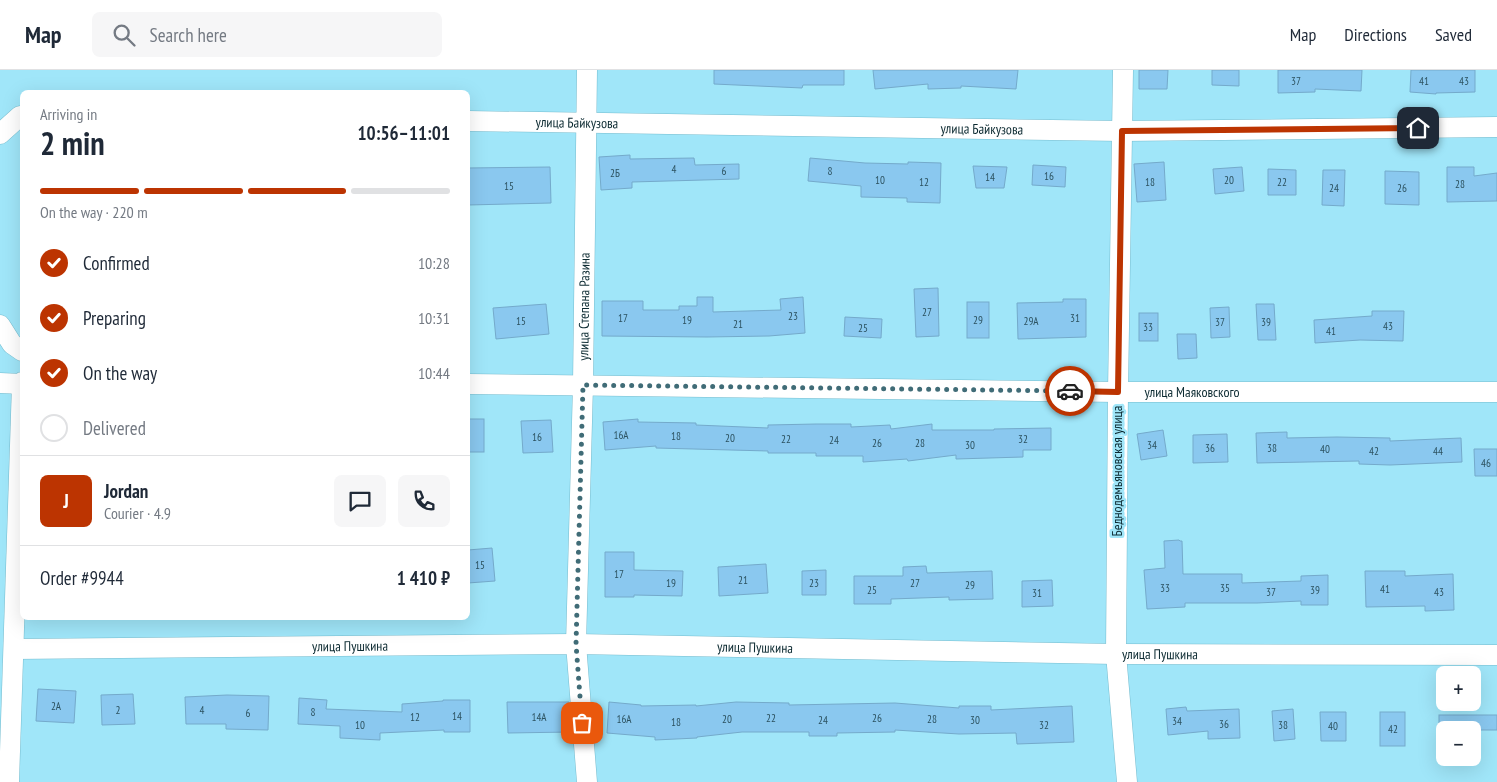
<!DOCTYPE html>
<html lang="en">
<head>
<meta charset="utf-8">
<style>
  :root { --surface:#fff; --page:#f6f6f7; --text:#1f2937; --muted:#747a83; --line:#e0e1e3; --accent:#bc3401 }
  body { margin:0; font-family:"PT Sans Narrow",sans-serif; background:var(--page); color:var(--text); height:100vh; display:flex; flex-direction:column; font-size:19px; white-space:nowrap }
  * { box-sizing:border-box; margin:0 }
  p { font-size:16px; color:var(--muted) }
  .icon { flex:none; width:28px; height:28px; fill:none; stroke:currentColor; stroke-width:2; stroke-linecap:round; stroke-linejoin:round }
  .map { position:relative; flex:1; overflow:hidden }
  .sheet { position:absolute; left:20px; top:20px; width:450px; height:530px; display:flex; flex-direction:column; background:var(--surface); border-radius:8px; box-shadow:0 5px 20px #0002 }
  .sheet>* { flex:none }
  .buttons { position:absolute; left:1436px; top:596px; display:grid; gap:10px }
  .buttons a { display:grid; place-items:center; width:45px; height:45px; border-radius:8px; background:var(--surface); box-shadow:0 5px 20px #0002; font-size:25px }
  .pin { position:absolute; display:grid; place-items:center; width:42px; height:42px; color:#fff; margin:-21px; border-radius:10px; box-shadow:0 2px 8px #0006 }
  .courier { position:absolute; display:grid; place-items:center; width:50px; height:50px; margin:-25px; border:4px solid #bc3401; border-radius:50%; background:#fff; color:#222; box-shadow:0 1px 6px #0007 }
  .headline em { font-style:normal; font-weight:700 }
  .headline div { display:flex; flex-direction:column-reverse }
  .headline { display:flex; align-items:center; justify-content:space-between; height:85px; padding:0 20px }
  h1 { font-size:32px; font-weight:700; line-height:38px }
  .bar { display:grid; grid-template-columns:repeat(4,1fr); gap:8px 5px; align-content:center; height:60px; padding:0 20px }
  .bar i { height:6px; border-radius:4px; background:var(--line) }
  .bar .selected { background:var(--accent) }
  .bar p { grid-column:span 4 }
  .line { display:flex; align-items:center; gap:12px; padding:0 20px; border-top:1px solid var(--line) }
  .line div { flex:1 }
  .round { display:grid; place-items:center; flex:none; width:52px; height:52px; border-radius:8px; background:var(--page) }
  ol { padding:0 20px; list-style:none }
  li { display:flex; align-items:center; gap:15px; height:55px }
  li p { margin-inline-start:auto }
  li .icon { padding:5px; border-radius:50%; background:var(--accent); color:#fff; stroke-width:4 }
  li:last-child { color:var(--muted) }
  li i { width:28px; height:28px; border:2px solid var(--line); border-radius:50% }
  header { display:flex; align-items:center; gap:30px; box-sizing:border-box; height:70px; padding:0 25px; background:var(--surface); border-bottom:1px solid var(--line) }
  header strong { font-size:24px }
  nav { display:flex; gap:28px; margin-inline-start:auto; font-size:18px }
  .search { width:350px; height:45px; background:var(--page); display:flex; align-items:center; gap:12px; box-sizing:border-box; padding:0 18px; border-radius:8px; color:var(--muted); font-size:19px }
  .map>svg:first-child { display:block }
  .building { fill:#8ac8ef; stroke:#74aacb }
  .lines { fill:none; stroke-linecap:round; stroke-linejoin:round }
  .minor-casing { stroke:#76bcce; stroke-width:21 }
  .minor { stroke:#fff; stroke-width:20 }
  .done { stroke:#406c77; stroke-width:5; stroke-dasharray:0 9 }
  .route { stroke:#bc3401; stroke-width:6 }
  .labels { text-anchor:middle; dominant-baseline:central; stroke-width:5; stroke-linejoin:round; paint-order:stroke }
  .number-label { font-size:11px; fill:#2c5260 }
  .street-label { font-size:14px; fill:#0c2a31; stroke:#a0e6f9 }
</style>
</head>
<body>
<header>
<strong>Map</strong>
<div class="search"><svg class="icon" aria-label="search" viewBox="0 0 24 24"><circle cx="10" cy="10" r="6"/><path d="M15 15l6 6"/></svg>Search here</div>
<nav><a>Map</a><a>Directions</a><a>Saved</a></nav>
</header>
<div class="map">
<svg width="1497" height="712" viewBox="0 0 1497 712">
  <rect width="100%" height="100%" fill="#a0e6f9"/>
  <g class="building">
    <polygon points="714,0 844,0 844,15 803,15 802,18 714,14"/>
    <polygon points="873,0 1018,0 1016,19 961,16 961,18 928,19 928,14 875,19"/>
    <polygon points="1139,0 1168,0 1167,19 1139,19"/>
    <polygon points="1212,0 1239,0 1239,16 1212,15"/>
    <polygon points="1278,0 1362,0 1361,21 1315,19 1315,22 1278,23"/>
    <polygon points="1411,0 1475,0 1475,22 1436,23 1436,24 1410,22"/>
    <polygon points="630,85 630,89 694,88 695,95 739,94 739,109 632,112 632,118 601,120 599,87"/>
    <polygon points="810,88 865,93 908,94 908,92 941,93 940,133 907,132 907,128 861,127 861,116 808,111"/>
    <polygon points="1164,92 1166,130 1137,132 1134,94"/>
    <polygon points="1033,95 1066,97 1065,117 1032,115"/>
    <polygon points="973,96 1007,97 1004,118 976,118"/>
    <polygon points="550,97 551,133 468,135 468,98"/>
    <polygon points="1242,97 1244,121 1215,124 1213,99"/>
    <polygon points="1447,97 1474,97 1474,106 1497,103 1497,131 1447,132"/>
    <polygon points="1268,99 1296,100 1296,125 1268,125"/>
    <polygon points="1323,100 1345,100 1344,136 1322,135"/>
    <polygon points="1385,101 1419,102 1419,135 1385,134"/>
    <polygon points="938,218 939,266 916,267 914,219"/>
    <polygon points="697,227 713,227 713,242 781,240 780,229 803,227 805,263 769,266 707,267 602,266 602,231 643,231 643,240 679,240 679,236 697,236"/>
    <polygon points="1063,229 1086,229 1086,267 1018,269 1017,233 1063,232"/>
    <rect x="967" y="232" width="22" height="36"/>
    <polygon points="546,234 549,264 496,269 493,238"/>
    <polygon points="1256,234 1274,234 1276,270 1258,270"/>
    <polygon points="1229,237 1230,267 1211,268 1210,238"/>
    <polygon points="1372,241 1404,241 1403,271 1360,270 1315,273 1314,250 1372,246"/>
    <rect x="1139" y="243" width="19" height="28"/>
    <polygon points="845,247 882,249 881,268 844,266"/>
    <polygon points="1177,264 1196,264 1197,288 1178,289"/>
    <rect x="468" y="349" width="16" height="33"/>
    <polygon points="638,349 638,352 696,353 696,355 768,358 768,355 816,354 851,354 851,357 890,355 891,359 932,354 932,360 994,360 994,359 1051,358 1051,380 1023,380 1023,387 956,389 956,385 908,391 907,389 863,392 863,386 816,386 816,383 768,383 768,381 656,378 656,376 605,380 603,352"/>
    <polygon points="551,350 553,382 523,383 521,351"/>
    <polygon points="1163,360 1167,386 1141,390 1137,364"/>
    <polygon points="1287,362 1287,368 1337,367 1390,368 1390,371 1461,368 1462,392 1390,395 1359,394 1359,391 1257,393 1256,363"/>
    <polygon points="1227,364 1228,392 1193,393 1193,365"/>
    <polygon points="1474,379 1497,379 1497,406 1475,406"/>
    <polygon points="1179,470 1180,471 1182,471 1183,504 1242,504 1242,513 1301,511 1301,506 1328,505 1328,535 1301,535 1301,531 1257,533 1185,533 1185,537 1147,539 1144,500 1165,498 1164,471"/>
    <polygon points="492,478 495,511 468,513 468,480"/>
    <polygon points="605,482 634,482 634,500 683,501 682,526 634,525 634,527 605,527"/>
    <polygon points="766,494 768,523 719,526 718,497"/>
    <polygon points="926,496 927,503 992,501 993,529 949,530 949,527 891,529 891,534 854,534 854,506 903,506 903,497"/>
    <polygon points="826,500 826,525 802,525 802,501"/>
    <polygon points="1365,501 1405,501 1405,506 1453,504 1454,540 1425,541 1425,536 1366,537"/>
    <polygon points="1052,510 1053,536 1022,537 1022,511"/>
    <polygon points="38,619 76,621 74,653 36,651"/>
    <polygon points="133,624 135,654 102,655 101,625"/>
    <polygon points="227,625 269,626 268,660 226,659 226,654 186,654 185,627"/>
    <polygon points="299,628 327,630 326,639 402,642 402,634 443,631 443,630 470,630 470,662 444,662 444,660 380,663 380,670 340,668 340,656 298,654"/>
    <polygon points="507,632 569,632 571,662 508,663"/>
    <polygon points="609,632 641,635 641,636 696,635 696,636 736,632 789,633 789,635 895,633 959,638 959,636 991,636 991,640 1072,636 1074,672 1017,674 1016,663 959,664 895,660 895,662 837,663 837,666 809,666 809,662 742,662 697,667 697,668 655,670 655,667 607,663"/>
    <polygon points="1186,637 1187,641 1239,639 1240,668 1208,669 1208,661 1168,665 1166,639"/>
    <polygon points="1293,639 1295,669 1274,671 1272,641"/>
    <polygon points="1320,642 1346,642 1346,671 1321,671"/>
    <rect x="1380" y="642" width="25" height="34"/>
    <rect x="1439" y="645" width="58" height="15"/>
  </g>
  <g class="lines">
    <g class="minor-casing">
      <g id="minor">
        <polyline points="1123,0 1118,322 1116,584 1127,712"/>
        <path id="s1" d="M 468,51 L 1122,61 L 1497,57"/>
        <polyline points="0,64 20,46 22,46"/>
        <polyline points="0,255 12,274 22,281"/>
        <polyline points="0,313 22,314 22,312"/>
        <path id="s2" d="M 468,314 L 1118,322 L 1497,322"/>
        <path id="s3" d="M 14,579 L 576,574 L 1116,584 L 1497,585"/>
        <polyline points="9,712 22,314"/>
        <path id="s4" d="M 587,712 L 576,574 L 583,315 L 587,0"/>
      </g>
    </g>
    <use href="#minor" class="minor"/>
  </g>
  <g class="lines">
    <polyline class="done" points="582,653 576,574 583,315 1070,321"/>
    <polyline class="route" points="1070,321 1118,322 1122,61 1418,58"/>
  </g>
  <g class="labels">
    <g class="number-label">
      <text x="1296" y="11">37</text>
      <text x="1424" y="11">41</text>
      <text x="1464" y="11">43</text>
      <text x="674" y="99">4</text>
      <text x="724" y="101">6</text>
      <text x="830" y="101">8</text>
      <text x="615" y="103">2Б</text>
      <text x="1049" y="106">16</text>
      <text x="990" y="107">14</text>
      <text x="880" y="110">10</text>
      <text x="1229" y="110">20</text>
      <text x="924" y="112">12</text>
      <text x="1150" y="112">18</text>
      <text x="1282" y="112">22</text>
      <text x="1460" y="114">28</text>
      <text x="509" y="116">15</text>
      <text x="1334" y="118">24</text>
      <text x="1402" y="118">26</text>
      <text x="927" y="242">27</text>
      <text x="793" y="246">23</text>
      <text x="623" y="248">17</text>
      <text x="1075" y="248">31</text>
      <text x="687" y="250">19</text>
      <text x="978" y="250">29</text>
      <text x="521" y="251">15</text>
      <text x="1031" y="251">29А</text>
      <text x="1220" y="252">37</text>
      <text x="1266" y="252">39</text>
      <text x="738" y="254">21</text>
      <text x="1388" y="256">43</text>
      <text x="1148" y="257">33</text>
      <text x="863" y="258">25</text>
      <text x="1331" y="261">41</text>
      <text x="621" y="365">16А</text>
      <text x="676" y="366">18</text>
      <text x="537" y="367">16</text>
      <text x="730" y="368">20</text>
      <text x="786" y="369">22</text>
      <text x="1023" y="369">32</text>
      <text x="834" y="370">24</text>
      <text x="877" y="373">26</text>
      <text x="920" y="373">28</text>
      <text x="970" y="375">30</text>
      <text x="1152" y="375">34</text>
      <text x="1210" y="378">36</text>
      <text x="1272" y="378">38</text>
      <text x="1325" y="379">40</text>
      <text x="1374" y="381">42</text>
      <text x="1438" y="381">44</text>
      <text x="1486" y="393">46</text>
      <text x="480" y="495">15</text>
      <text x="619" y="504">17</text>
      <text x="743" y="510">21</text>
      <text x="671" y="513">19</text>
      <text x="814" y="513">23</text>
      <text x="915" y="513">27</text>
      <text x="970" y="515">29</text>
      <text x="1165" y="518">33</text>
      <text x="1225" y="518">35</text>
      <text x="1385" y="519">41</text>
      <text x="872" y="520">25</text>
      <text x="1315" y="520">39</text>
      <text x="1271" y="522">37</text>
      <text x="1439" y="522">43</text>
      <text x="1037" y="523">31</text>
      <text x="56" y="636">2А</text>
      <text x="118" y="640">2</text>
      <text x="202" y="640">4</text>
      <text x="313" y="642">8</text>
      <text x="248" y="643">6</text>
      <text x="457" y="646">14</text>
      <text x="415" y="647">12</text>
      <text x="539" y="647">14А</text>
      <text x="771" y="648">22</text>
      <text x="877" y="648">26</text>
      <text x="624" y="649">16А</text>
      <text x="727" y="649">20</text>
      <text x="932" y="649">28</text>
      <text x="823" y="650">24</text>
      <text x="975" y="650">30</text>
      <text x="1177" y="651">34</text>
      <text x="676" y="652">18</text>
      <text x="1224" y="654">36</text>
      <text x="360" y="655">10</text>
      <text x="1044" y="655">32</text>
      <text x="1283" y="655">38</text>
      <text x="1333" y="656">40</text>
      <text x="1393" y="659">42</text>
    </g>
    <g class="street-label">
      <text stroke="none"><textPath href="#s1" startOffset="109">улица Байкузова</textPath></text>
      <text stroke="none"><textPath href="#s1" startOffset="514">улица Байкузова</textPath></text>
      <text stroke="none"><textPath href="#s4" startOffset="476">улица Степана Разина</textPath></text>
      <text stroke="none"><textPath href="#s2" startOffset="724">улица Маяковского</textPath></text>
      <text transform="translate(1117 401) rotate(-90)">Беднодемьяновская улица</text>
      <text stroke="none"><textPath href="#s3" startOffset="336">улица Пушкина</textPath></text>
      <text stroke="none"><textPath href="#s3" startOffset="741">улица Пушкина</textPath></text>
      <text stroke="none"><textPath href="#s3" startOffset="1146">улица Пушкина</textPath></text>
    </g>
  </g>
</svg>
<div class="buttons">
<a>+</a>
<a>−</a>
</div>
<div class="pin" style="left:582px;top:653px;background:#ea580c"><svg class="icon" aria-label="bag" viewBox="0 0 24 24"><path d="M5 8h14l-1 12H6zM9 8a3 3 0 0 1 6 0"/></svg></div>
<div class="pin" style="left:1418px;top:58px;background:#1f2937"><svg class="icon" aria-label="home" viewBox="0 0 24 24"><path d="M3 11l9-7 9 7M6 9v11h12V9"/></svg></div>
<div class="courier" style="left:1070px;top:321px"><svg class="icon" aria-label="car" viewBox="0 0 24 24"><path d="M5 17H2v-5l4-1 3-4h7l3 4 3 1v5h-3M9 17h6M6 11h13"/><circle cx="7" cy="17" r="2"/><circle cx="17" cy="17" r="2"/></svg></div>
<section class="sheet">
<div class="headline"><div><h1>2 min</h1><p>Arriving in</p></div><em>10:56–11:01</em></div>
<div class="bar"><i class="selected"></i><i class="selected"></i><i class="selected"></i><i></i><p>On the way · 220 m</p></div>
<ol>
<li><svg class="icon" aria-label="check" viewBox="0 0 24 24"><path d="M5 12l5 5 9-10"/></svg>Confirmed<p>10:28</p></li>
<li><svg class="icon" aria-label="check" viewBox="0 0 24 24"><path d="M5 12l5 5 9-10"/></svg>Preparing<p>10:31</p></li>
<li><svg class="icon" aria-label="check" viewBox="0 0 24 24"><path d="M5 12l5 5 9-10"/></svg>On the way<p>10:44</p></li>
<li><i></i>Delivered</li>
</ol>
<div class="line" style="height:90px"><b class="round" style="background:var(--accent);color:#fff">J</b><div><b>Jordan</b><p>Courier · 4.9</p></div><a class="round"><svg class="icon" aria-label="chat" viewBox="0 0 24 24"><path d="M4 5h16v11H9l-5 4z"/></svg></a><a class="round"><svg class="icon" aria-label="phone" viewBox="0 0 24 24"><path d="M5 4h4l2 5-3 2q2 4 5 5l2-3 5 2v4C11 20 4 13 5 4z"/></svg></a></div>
<div class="line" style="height:65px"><div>Order #9944</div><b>1 410 ₽</b></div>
</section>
</div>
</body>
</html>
